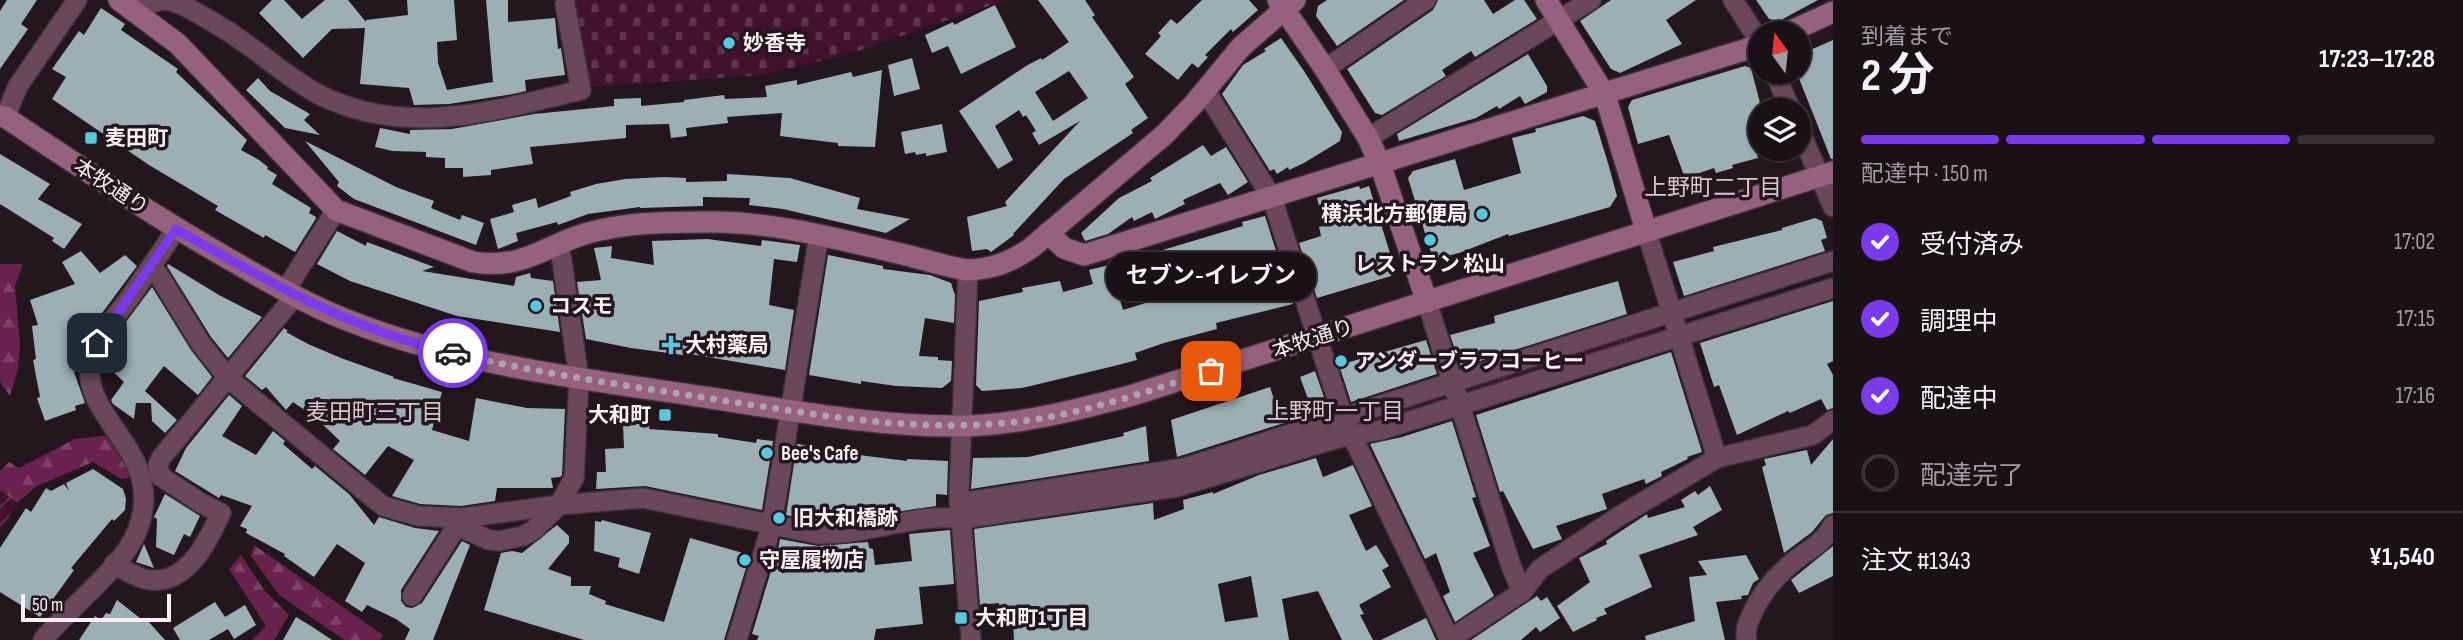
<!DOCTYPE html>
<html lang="ja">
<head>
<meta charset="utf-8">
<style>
  :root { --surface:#1a1116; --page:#271f23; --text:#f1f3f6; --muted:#9f9da1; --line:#383135; --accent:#7c3aed }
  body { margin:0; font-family:"Sofia Sans Condensed","Noto Sans JP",sans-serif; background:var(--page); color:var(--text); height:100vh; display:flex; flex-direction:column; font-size:26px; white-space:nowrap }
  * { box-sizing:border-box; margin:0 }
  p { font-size:23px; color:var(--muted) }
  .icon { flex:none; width:38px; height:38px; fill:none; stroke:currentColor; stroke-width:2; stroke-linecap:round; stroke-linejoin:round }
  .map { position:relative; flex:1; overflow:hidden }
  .details { display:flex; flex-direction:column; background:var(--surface); width:630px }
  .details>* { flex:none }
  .needle { width:46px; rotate:345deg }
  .tools { position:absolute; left:1748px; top:21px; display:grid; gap:14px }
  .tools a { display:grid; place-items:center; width:63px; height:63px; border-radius:50%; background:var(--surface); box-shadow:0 2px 5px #0004,0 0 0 2px var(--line); font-size:35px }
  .scale { position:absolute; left:21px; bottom:18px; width:150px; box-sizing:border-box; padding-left:7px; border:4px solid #f9eff4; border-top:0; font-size:19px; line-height:24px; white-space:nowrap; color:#f9eff4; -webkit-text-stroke:5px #23171d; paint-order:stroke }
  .pin { position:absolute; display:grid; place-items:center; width:60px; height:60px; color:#fff; margin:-30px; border-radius:14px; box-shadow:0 4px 10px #0006 }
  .courier { position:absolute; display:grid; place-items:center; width:70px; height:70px; margin:-35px; border:5px solid #7c3aed; border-radius:50%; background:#fff; color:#222; box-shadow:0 2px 9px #0007 }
  .bubble { position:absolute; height:49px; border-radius:24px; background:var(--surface); box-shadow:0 2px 5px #0004,0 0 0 2px var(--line); font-size:23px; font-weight:700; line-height:49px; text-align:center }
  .overview em { font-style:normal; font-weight:700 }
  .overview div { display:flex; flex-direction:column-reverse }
  .overview { display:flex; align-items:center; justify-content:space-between; height:119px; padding:0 28px }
  h1 { font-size:46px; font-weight:700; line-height:52px }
  .bar { display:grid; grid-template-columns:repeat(4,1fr); gap:10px 7px; align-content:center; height:84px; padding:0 28px }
  .bar i { height:9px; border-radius:5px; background:var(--line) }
  .bar .selected { background:var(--accent) }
  .bar p { grid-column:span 4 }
  .line { display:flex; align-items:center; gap:18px; padding:0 28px; border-top:2px solid var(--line) }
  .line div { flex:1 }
  ol { padding:0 28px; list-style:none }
  li { display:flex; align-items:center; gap:21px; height:77px }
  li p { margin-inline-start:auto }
  li .icon { padding:7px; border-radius:50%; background:var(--accent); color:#fff; stroke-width:4 }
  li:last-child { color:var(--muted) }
  li i { width:38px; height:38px; border:4px solid var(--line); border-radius:50% }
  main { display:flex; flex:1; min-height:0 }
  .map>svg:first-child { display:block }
  .forest { fill:url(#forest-firs) }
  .cemetery { fill:url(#cemetery-stones) }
  .park { fill:url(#park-tufts) }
  .garden { fill:url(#garden-furrows) }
  .building { fill:#9bafb4; fill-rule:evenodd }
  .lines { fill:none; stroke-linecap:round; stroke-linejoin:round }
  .street-casing { stroke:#3d3137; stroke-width:22 }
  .secondary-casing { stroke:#3d3137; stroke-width:24 }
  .street { stroke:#6a485a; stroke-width:19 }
  .secondary { stroke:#96617e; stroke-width:21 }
  .done { stroke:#aea3a9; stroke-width:7; stroke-dasharray:0 12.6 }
  .route { stroke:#7c3aed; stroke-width:9 }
  .poi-dot { fill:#56c9e1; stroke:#23171d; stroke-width:2.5 }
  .labels { text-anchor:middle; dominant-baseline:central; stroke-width:7; stroke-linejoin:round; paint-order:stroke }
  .poi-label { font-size:21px; font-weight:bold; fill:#f9eff4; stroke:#23171d; text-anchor:start }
  .street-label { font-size:21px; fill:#f9eff4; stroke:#23171d }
  .neighbourhood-label { font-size:23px; fill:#d8c6cf; stroke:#23171d }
</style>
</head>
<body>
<main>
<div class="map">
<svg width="1833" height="640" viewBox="0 0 1833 640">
  <defs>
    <pattern id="forest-firs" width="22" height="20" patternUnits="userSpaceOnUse" patternTransform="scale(1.75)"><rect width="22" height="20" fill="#69214d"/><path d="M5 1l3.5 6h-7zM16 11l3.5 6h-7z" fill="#7f4267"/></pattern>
    <pattern id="cemetery-stones" width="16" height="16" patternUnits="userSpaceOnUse" patternTransform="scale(1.75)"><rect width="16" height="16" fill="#41112e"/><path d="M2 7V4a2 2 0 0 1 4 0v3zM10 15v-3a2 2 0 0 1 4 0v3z" fill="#5d344d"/></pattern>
    <pattern id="park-tufts" width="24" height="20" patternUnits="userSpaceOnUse" patternTransform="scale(1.75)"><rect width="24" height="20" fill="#41112e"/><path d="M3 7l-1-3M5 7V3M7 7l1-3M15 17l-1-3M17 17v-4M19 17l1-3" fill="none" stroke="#5d344d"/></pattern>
    <pattern id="garden-furrows" width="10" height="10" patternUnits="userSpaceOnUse" patternTransform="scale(1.75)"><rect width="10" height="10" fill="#41112e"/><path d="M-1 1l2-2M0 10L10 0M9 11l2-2" fill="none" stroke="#5d344d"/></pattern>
  </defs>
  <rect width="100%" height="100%" fill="#23171d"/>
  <g class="forest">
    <polygon points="0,264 23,264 15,286 20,344 18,369 10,396 0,382"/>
    <polygon points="111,435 134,477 121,479 93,462 37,486 17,503 0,490 0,471 9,462 19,468 75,439"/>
    <polygon points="254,545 383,635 380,640 344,640 279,595 251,556"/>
    <polygon points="241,555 264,590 289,615 274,640 252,640 266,626 229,569"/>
  </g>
  <polygon class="cemetery" points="567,0 1006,0 849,54 762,75 591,87 587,85"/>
  <g class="park">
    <polygon points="1658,323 1662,336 1474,395 1470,382"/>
    <polygon points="1439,393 1443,405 1361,426 1359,418"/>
  </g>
  <polygon class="garden" points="0,490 17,503 1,531 0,530"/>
  <g class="building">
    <polygon points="7,0 37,0 21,24 28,29 0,69 0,11"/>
    <polygon points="272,0 284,0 302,19 325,0 348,0 366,22 366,20 408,15 407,0 454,0 457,40 437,42 438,63 447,90 493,82 486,0 508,0 508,22 555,18 558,49 561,48 565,75 525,80 526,91 513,94 449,104 414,105 409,88 360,84 365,28 332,29 303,58 259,13"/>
    <path d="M 1038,0 L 1085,0 L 1095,15 L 1092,17 L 1134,77 L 1125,84 L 1148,118 L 1131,130 L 1133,133 L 1064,179 L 1013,234 L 1014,235 L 991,252 L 987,249 L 972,251 L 967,217 L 1007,206 L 1005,202 L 1080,121 L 1039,145 L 1032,133 L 1036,131 L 1026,115 L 1023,117 L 1019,110 L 995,126 L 1013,160 L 998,169 L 959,111 L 1026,66 L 1041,58 L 1042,60 L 1069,42 ZM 1069,71 L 1088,98 L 1053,121 L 1035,92 Z"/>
    <polygon points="1202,0 1249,0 1258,10 1233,32 1231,29 1205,55 1208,57 1198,68 1192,63 1178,80 1145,54 1161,36 1158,33 1171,19 1177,24"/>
    <polygon points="1327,0 1404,0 1337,46 1316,16 1318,6"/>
    <polygon points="1438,0 1484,0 1493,14 1515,0 1524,0 1537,19 1475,57 1471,51 1442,70 1446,76 1382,115 1375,113 1347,69 1433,10"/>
    <polygon points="1611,0 1696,0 1666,20 1682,44 1620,73 1611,69 1580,21"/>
    <polygon points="1756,0 1818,0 1779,21 1769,19"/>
    <polygon points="995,5 1016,47 961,74 948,46 932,53 925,35 953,22 954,25"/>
    <polygon points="101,8 125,24 121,30 178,69 176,72 247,140 241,150 259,160 268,167 267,169 277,175 272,184 311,208 309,213 316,217 315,220 295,252 265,235 264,238 215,210 218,206 149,165 52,99 66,77 52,69 79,31 84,35"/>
    <polygon points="1281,38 1304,71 1342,132 1340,141 1304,163 1289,170 1288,167 1277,174 1274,169 1270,171 1222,94 1243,65 1266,51 1264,49"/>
    <polygon points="1833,40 1833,159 1831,159 1798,76 1799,55"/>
    <polygon points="1528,54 1547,86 1547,92 1525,104 1520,96 1499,109 1497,106 1476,118 1399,141 1397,134"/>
    <polygon points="912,58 920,89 894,96 888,65"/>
    <polygon points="1745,66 1751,68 1760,103 1760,123 1749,127 1758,158 1732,165 1733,168 1716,173 1714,168 1685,178 1669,135 1638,144 1628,107 1632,100"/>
    <polygon points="882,70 875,147 838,146 838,143 780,136 782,113 727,117 728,123 686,128 687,136 671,138 669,124 626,125 626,138 530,147 533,164 491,170 491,175 463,177 463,168 445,168 445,158 426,157 426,152 393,151 375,147 380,128 410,134 410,130 452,129 534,114 614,106 614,99 641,98 641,106 684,102 684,100 724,95 725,99 767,97 765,86 797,80 797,85 851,72 853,77"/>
    <polygon points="258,78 270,91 310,114 304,120 320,135 285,128 246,90"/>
    <polygon points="1583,116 1595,121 1608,163 1617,196 1610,207 1509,236 1508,234 1459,253 1439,258 1432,256 1408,178 1413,171 1455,159 1464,190 1521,173 1512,138 1536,132 1535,129"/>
    <polygon points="942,124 947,152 926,156 926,153 916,155 915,152 905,154 901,132"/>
    <polygon points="305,141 396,187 434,201 431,208 460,220 462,215 484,223 476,245 354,199 337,186 339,182"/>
    <polygon points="1203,145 1211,156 1226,147 1248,182 1228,195 1220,183 1183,200 1185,204 1155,219 1152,212 1134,221 1132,217 1108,234 1085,241 1081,233 1119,198 1152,181 1150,178"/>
    <polygon points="0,154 50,184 38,199 82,224 64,249 52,241 54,238 0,204"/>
    <polygon points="727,174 790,178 860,198 857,209 910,219 886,233 783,209 749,205 750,198 703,197 703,206 640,208 640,207 588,214 558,225 557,222 516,233 518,241 498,249 490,219 514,212 512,205 536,198 538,208 571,196 570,192 596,184 625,179 664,177 686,178 686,182 727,181"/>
    <polygon points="1359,186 1360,189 1369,186 1395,269 1391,276 1317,298 1299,243 1321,236 1319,227 1324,226 1317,198"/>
    <polygon points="1265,216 1293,304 1216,323 1217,329 1164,343 1135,353 1137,360 1114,366 1022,388 982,391 976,385 979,301 1023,292 1022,288 1060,281 1063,292 1093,284 1089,270 1109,265 1123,310 1168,296 1156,252 1243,226 1242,222"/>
    <polygon points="1815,218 1822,221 1827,238 1821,240 1825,251 1684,296 1673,262 1714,251 1713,247 1782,230 1782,228"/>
    <polygon points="337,231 366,246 367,242 434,267 422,271 514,286 516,277 530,273 531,278 553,281 560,332 457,316 350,281 317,264"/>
    <polygon points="707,239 761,246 762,240 800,245 797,262 774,259 769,305 794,310 785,370 684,353 683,355 631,348 586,339 577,282 601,280 594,248 612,246 611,258 654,265 652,241"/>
    <polygon points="81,251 100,273 125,255 137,266 91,328 83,344 69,332 78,371 74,372 85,403 75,406 76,410 45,421 37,398 40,397 33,360 36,359 32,326 38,325 30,300 75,284 62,262"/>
    <polygon points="828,255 883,266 883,269 930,275 951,283 955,295 954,323 925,318 919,356 938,357 938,360 952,361 951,381 942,388 896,386 861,381 861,384 809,375"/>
    <polygon points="168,264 219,295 262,317 228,358 211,337 167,266"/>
    <polygon points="1618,281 1627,314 1461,367 1450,335 1495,323 1494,316"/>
    <polygon points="152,287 191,350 212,377 198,395 164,366 145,391 177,420 165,433 152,421 151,403 136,403 134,419 113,404 111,400 124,382 103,362 112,341"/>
    <polygon points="1833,301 1833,361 1827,364 1833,375 1833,408 1827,410 1821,399 1790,413 1788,411 1737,435 1719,385 1714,387 1700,343"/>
    <polygon points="284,328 288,331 286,332 308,344 341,358 394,377 393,378 442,392 432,430 469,441 476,398 527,408 565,409 562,475 560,477 551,478 553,488 497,488 495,501 461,506 420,504 392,496 414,460 388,446 365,475 333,449 340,441 316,418 293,402 286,410 266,387 262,390 245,376"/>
    <polygon points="1426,340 1437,374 1351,402 1339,365"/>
    <polygon points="1671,352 1702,452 1687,457 1688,459 1661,472 1662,476 1646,484 1644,479 1602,494 1607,509 1556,526 1562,539 1533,549 1503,491 1500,492 1476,415"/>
    <polygon points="1315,371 1328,409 1177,457 1171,420 1270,387 1277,409 1308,399 1300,377"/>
    <polygon points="229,395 242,406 222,436 256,455 273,431 285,441 283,444 312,469 315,466 349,494 374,525 379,517 415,528 439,531 401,590 401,601 406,607 412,608 422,603 462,541 470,545 433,640 405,640 410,629 396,619 367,605 362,612 345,601 365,563 337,544 314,577 284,556 285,554 246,533 247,529 240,526 252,506 221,495 219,498 175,471 186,448"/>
    <polygon points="1452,421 1476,497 1472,498 1490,546 1473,553 1494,596 1455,622 1443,596 1450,592 1436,553 1425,559 1370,444 1402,437"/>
    <polygon points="623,424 650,424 649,429 718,434 718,437 756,443 757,439 773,441 762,510 645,486 596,489 597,472 606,472 605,449 624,448"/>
    <polygon points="1146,426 1149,461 971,489 973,458 1028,457 1124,436 1123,433"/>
    <polygon points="1833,439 1833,513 1826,515 1812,532 1784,553 1762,467 1766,465 1764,459 1807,450 1811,465"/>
    <polygon points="797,444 851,452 851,454 907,461 907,459 948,461 947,495 936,494 936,506 871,516 863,514 863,517 852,519 819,522 786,515"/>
    <path d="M 1316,458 L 1323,477 L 1353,465 L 1372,506 L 1349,515 L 1366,551 L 1376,545 L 1389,566 L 1382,570 L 1391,587 L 1359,605 L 1364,614 L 1360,615 L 1373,640 L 1342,640 L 1318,591 L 1282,599 L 1289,640 L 1014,640 L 1013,624 L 1000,624 L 999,603 L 980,605 L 974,529 L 1153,503 L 1154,520 L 1184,509 L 1183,500 L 1213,492 L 1213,494 L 1259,475 ZM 1251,576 L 1258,617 L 1225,622 L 1218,584 Z"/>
    <polygon points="93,469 123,489 126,499 125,510 114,521 112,519 71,568 74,570 40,617 0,592 0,548 26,508 31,512 46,488 51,491 64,484 69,491 66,483"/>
    <polygon points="1710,486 1722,510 1693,527 1698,535 1639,555 1652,587 1604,609 1607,614 1596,618 1597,620 1573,632 1557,606 1590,582 1579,558 1607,544 1606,541 1647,514 1648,518 1685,507 1681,500 1695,491 1698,495"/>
    <polygon points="165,494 200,516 190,537 184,534 174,555 156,547 157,519 154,517"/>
    <polygon points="602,520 651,533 639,574 618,567 620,558 594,551 595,521 601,522"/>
    <polygon points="557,525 569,536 569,543 548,569 571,577 571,586 591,586 589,594 606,601 605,604 664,622 690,538 750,555 724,640 584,640 484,610 501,553 512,551 522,553"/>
    <polygon points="950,530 954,584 919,587 923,624 876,629 874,640 757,640 759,636 752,634 774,561 776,562 780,539 818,546 868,542 869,548 873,549 875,565 912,561 909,534"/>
    <polygon points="144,544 154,568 136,562"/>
    <polygon points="1833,546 1833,576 1799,593 1791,580"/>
    <polygon points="1746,555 1759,579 1753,583 1748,595 1741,596 1742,599 1716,602 1725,640 1646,640 1645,636 1695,621 1689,577 1707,575 1698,561"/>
    <polygon points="1537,596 1541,601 1547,597 1560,618 1540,632 1536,627 1521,640 1471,640"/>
    <polygon points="117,600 145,622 147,620 165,640 79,640 95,616 101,620 106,613 110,614"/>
    <polygon points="215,602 225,617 245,605 256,625 234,639 228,629 209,640 180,640 173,628"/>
    <polygon points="296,617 311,626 332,640 283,640"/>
    <polygon points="1426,618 1436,640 1381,640"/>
  </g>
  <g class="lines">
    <g class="street-casing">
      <g id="street">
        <polyline points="1733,0 1760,42"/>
        <path d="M 136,13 C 144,7 155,0 165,0 C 179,2 192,10 204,17 C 218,25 232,33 245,43 C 271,61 291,80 320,95 C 406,138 494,111 581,90 L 565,4"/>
        <polyline points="1325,69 1426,0"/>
        <polyline points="1774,72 1791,110"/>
        <polyline points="1205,90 1272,198 1343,417 1450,640"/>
        <polyline points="5,117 18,86 77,0"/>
        <polyline points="1799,129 1833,207"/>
        <polyline points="1368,138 1591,0"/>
        <polyline points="1646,230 1717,458"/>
        <polyline points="968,270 959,493 971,640"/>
        <path d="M 158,274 L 201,344 L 228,378 L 383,506 L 418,516 L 462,518 L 559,505 L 643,498 L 818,534 C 866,536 915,512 961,519 L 1177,487 L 1342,437 L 1381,430 L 1833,288"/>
        <polyline points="285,291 336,210"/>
        <polyline points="1427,302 1511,566 1522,592"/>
        <polyline points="959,503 1184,468 1833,261"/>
        <polyline points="462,518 467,530 489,540 499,541 523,536 534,530 559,505 574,478 579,379 562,261 558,245"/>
        <path d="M 114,564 C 125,570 137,578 149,580 C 187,585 208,541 221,513 L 201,503 L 160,476 L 158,465 L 161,458 L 295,296"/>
        <polyline points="412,596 462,518"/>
        <path d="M 43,640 C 69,607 123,568 137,531 C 169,451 77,420 91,358 C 96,336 115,318 128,300 C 144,277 161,253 176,229"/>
        <polyline points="737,640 772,524 819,235"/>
        <polyline points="1449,640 1522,592 1540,569 1618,517 1717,458 1813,435 1833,420"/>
        <path d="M 1747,640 C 1744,631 1748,622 1752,614 C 1761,593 1775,577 1793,562 C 1808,550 1824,543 1833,525"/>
      </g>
    </g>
    <g class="secondary-casing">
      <g id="secondary">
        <path d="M 119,0 L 178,44 L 336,210 L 473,262 C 528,271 550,240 600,230 C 635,222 675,222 711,222 C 778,222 841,240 906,255 C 926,260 947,267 968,270 C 993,269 1011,262 1031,248 L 1164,135 L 1194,104 L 1241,47 L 1295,0"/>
        <polyline points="1278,0 1325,69 1368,138 1380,164 1427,302"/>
        <polyline points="1546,0 1605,95 1646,230"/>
        <polyline points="1787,33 1833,12"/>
        <path d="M 0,116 L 5,117 C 79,166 152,215 229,259 C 262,278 295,298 330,313 C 448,364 579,378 704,397 C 789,410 876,427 961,426 C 1020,425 1076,410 1133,395 L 1833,172"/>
        <polyline points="1048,233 1064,248 1084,255 1760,45"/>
      </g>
    </g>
    <use href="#street" class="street"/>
    <use href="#secondary" class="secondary"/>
  </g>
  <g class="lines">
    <path class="done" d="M 453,353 C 541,374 631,386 720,400 C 814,414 910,432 1005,423 C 1075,417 1145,392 1211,371"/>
    <path class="route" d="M 97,343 L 176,229 C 266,281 351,330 453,353"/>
  </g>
  <g class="poi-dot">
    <circle cx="729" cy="43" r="7"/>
    <rect x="84" y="131" width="14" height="14" rx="3.5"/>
    <circle cx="1482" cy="214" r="7"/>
    <circle cx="1430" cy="240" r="7"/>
    <circle cx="536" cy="306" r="7"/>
    <path d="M667.5 334.5h7v7h7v7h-7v7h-7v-7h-7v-7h7z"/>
    <circle cx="1341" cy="361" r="7"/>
    <rect x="658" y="408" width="14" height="14" rx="3.5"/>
    <circle cx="767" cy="453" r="7"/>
    <circle cx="779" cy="518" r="7"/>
    <circle cx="745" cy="560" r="7"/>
    <rect x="954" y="611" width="14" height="14" rx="3.5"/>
  </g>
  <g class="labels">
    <g class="poi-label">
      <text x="743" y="43">妙香寺</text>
      <text x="105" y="138">麦田町</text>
      <text x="1468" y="214" text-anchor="end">横浜北方郵便局</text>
      <text x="1430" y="264" text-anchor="middle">レストラン 松山</text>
      <text x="550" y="306">コスモ</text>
      <text x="685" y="345">大村薬局</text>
      <text x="1355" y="361">アンダーブラフコーヒー</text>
      <text x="651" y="415" text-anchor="end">大和町</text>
      <text x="781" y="453">Bee's Cafe</text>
      <text x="793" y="518">旧大和橋跡</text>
      <text x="759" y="560">守屋履物店</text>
      <text x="975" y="618">大和町1丁目</text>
    </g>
    <g class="street-label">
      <text transform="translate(111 187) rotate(33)">本牧通り</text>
      <text transform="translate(1313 339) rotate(-18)">本牧通り</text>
    </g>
    <g class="neighbourhood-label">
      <text x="1713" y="188">上野町二丁目</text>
      <text x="1335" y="412">上野町一丁目</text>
      <text x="375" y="413">麦田町三丁目</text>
    </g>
  </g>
</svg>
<div class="tools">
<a><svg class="needle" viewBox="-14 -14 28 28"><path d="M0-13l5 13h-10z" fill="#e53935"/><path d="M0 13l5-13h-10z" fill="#9f9da1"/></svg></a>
<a><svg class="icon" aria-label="layers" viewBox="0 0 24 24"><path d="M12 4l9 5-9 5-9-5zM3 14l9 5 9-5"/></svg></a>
</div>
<div class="scale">50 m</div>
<div class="pin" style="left:1211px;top:371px;background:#ea580c"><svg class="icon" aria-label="bag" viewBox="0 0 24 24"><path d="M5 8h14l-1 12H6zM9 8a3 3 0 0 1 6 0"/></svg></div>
<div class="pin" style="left:97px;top:343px;background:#1f2937"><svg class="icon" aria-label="home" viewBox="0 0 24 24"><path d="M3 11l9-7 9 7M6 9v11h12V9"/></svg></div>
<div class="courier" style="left:453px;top:353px"><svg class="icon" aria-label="car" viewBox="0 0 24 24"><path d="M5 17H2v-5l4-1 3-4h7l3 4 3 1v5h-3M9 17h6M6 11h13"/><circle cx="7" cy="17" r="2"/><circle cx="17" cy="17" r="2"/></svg></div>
<div class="bubble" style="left:1106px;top:252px;width:210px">セブン-イレブン</div>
</div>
<section class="details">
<div class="overview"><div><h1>2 分</h1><p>到着まで</p></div><em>17:23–17:28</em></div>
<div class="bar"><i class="selected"></i><i class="selected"></i><i class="selected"></i><i></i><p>配達中 · 150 m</p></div>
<ol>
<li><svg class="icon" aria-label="check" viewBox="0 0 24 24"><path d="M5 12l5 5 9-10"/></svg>受付済み<p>17:02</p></li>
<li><svg class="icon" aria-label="check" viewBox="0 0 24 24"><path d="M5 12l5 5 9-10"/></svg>調理中<p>17:15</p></li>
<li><svg class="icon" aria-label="check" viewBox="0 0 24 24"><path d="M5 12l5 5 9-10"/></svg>配達中<p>17:16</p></li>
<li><i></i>配達完了</li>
</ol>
<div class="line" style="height:91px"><div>注文 #1343</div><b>¥1,540</b></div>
</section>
</main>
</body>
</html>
